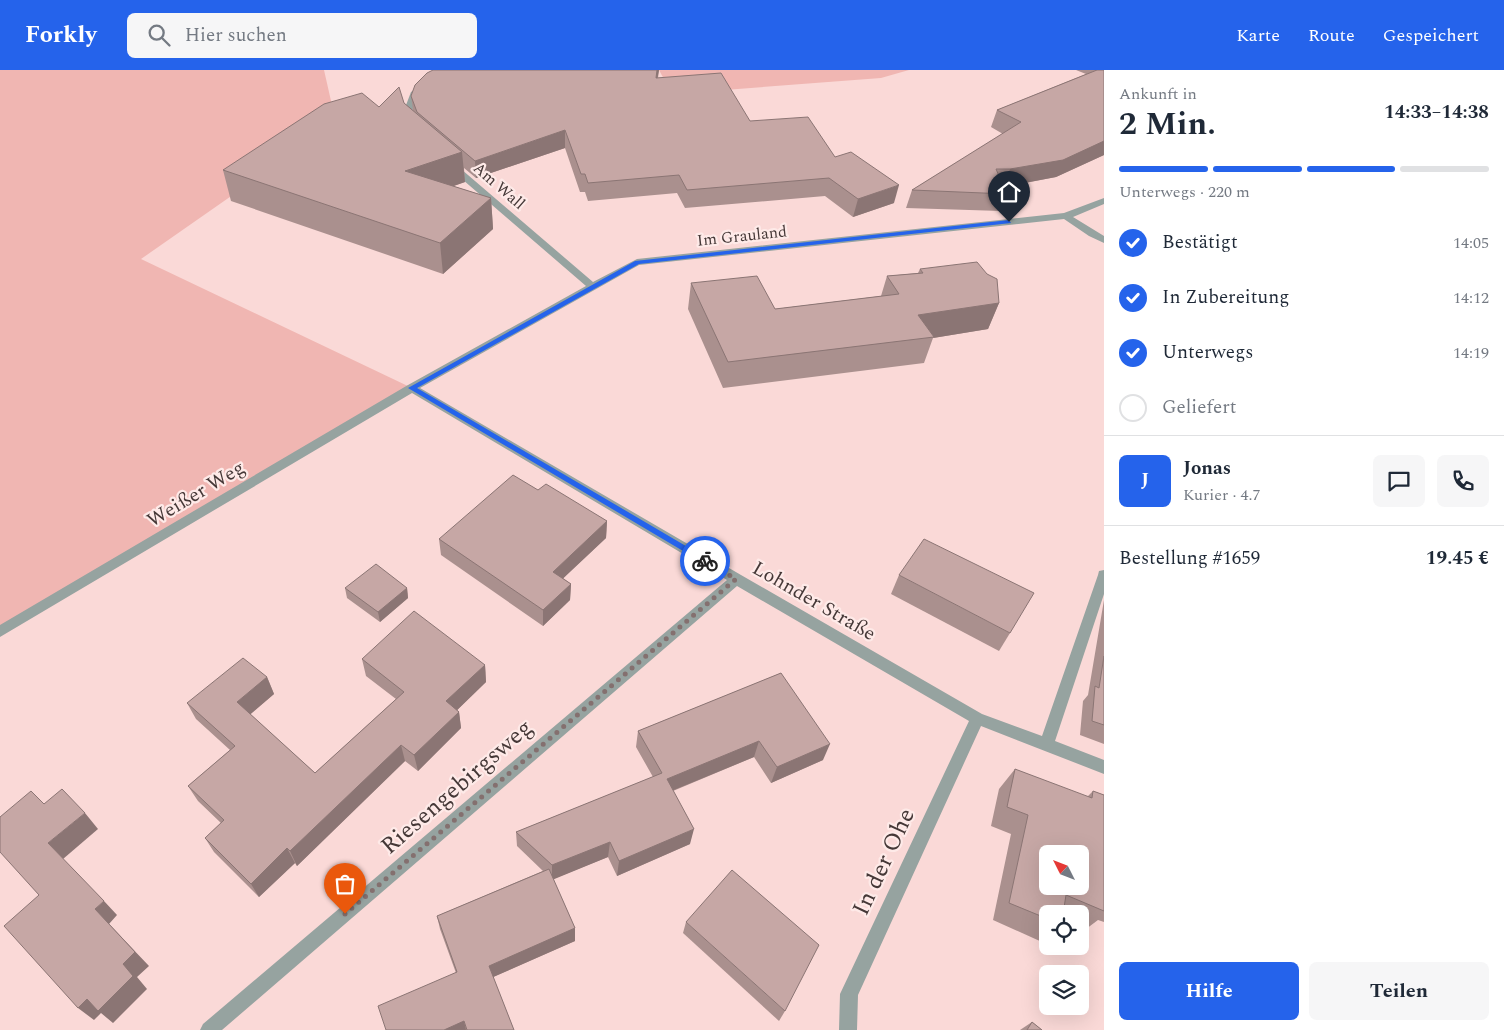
<!DOCTYPE html>
<html lang="de">
<head>
<meta charset="utf-8">
<style>
  :root { --surface:#fff; --page:#f6f6f7; --text:#1f2937; --muted:#747a83; --line:#e0e1e3; --accent:#2563eb }
  body { margin:0; font-family:Spectral,serif; background:var(--page); color:var(--text); height:100vh; display:flex; flex-direction:column; font-size:19px; white-space:nowrap }
  * { box-sizing:border-box; margin:0 }
  p { font-size:16px; color:var(--muted) }
  .icon { flex:none; width:28px; height:28px; fill:none; stroke:currentColor; stroke-width:2; stroke-linecap:round; stroke-linejoin:round }
  .map { position:relative; flex:1; overflow:hidden }
  .details { display:flex; flex-direction:column; background:var(--surface); width:400px }
  .details>* { flex:none }
  .needle { width:32px; rotate:312deg }
  .fabs { position:absolute; left:1039px; top:775px; display:grid; gap:10px }
  .fabs a { display:grid; place-items:center; width:50px; height:50px; border-radius:8px; background:var(--surface); box-shadow:0 5px 20px #0002; font-size:25px }
  .pin { position:absolute; display:grid; place-items:center; width:42px; height:42px; color:#fff; margin:-51px -21px; border-radius:50% 50% 50% 0; rotate:-45deg; box-shadow:0 0 5px #0007 }
  .pin .icon { rotate:45deg }
  .courier { position:absolute; display:grid; place-items:center; width:50px; height:50px; margin:-25px; border:4px solid #2563eb; border-radius:50%; background:#fff; color:#222; box-shadow:0 1px 6px #0007 }
  .headline em { font-style:normal; font-weight:700 }
  .headline div { display:flex; flex-direction:column-reverse }
  .headline { display:flex; align-items:center; justify-content:space-between; height:85px; padding:0 15px }
  h1 { font-size:32px; font-weight:700; line-height:38px }
  .bar { display:grid; grid-template-columns:repeat(4,1fr); gap:8px 5px; align-content:center; height:60px; padding:0 15px }
  .bar i { height:6px; border-radius:4px; background:var(--line) }
  .bar .active { background:var(--accent) }
  .bar p { grid-column:span 4 }
  .line { display:flex; align-items:center; gap:12px; padding:0 15px; border-top:1px solid var(--line) }
  .line div { flex:1 }
  .round { display:grid; place-items:center; flex:none; width:52px; height:52px; border-radius:8px; background:var(--page) }
  ol { padding:0 15px; list-style:none }
  li { display:flex; align-items:center; gap:15px; height:55px }
  li p { margin-inline-start:auto }
  li .icon { padding:5px; border-radius:50%; background:var(--accent); color:#fff; stroke-width:4 }
  li:last-child { color:var(--muted) }
  li i { width:28px; height:28px; border:2px solid var(--line); border-radius:50% }
  .action { display:flex; gap:10px; margin-top:auto; padding:10px 15px }
  .action a { flex:1; height:58px; border-radius:8px; background:var(--accent); color:#fff; font-size:20px; font-weight:700; line-height:58px; text-align:center }
  .action a+a { background:var(--page); color:var(--text) }
  header { display:flex; align-items:center; gap:30px; box-sizing:border-box; height:70px; padding:0 25px; background:var(--accent); color:#fff }
  header strong { font-size:24px }
  nav { display:flex; gap:28px; margin-inline-start:auto; font-size:18px }
  .search { width:350px; height:45px; background:var(--page); display:flex; align-items:center; gap:12px; box-sizing:border-box; padding:0 18px; border-radius:8px; color:var(--muted); font-size:19px }
  main { display:flex; flex:1; min-height:0 }
  .map>svg:first-child { display:block }
  .green { fill:#f0b6b2 }
  .lines { fill:none; stroke-linecap:round; stroke-linejoin:round }
  .street { fill:#96a3a0; fill-rule:evenodd }
  .wall { fill:#aa908e }
  .shaded-wall { fill:#8b7574 }
  .building { fill:#c6a7a5; stroke:#8b7574; fill-rule:evenodd }
  .route { fill:#2563eb }
  .done { stroke:#84706f; stroke-width:5; stroke-dasharray:0 9 }
  .labels { text-anchor:middle; dominant-baseline:central; stroke-width:4.5; stroke-linejoin:round; paint-order:stroke }
  .far-street-label { font-size:16px; fill:#453837; stroke:#feeae8 }
  .street-label { font-size:20px; fill:#453837; stroke:#feeae8 }
  .near-street-label { font-size:24px; fill:#453837; stroke:#feeae8 }
</style>
</head>
<body>
<header>
<strong>Forkly</strong>
<div class="search"><svg class="icon" aria-label="search" viewBox="0 0 24 24"><circle cx="10" cy="10" r="6"/><path d="M15 15l6 6"/></svg>Hier suchen</div>
<nav><a>Karte</a><a>Route</a><a>Gespeichert</a></nav>
</header>
<main>
<div class="map">
<svg width="1104" height="960" viewBox="0 0 1104 960">
  <rect width="100%" height="100%" fill="#fad9d7"/>
  <g class="green">
    <polygon points="0,0 324,0 336,53 141,189 412,318 0,562"/>
    <polygon points="659,0 909,0 881,8 672,24"/>
  </g>
  <g class="lines">
    <g class="street">
      <path d="M 418,17 L 425,19 C 414,28 410,40 414,53 L 407,55 L 403,43 L 411,22 Z"/>
      <polygon points="448,93 454,93 593,212 637,189 1064,143 1104,128 1104,134 1073,147 1104,166 1104,173 1089,166 1064,149 639,195 420,318 741,505 982,644 1042,666 1098,505 1099,501 1104,500 1104,524 1055,671 1104,690 1104,704 981,656 858,925 857,960 839,960 840,924 969,651 737,516 222,960 200,960 203,954 727,510 412,323 0,567 0,555 408,315 586,216 448,97"/>
    </g>
  </g>
  <g class="wall">
    <polygon points="433,0 659,0 658,8 750,51 835,87 894,133 853,147 825,126 685,138 677,123 588,131 585,122 580,122 565,78 476,108 464,98 465,112 453,116 491,128 493,159 443,204 231,131 223,100 379,37 404,33 413,40 411,26"/>
    <polygon points="1076,0 1104,0 1104,85 1056,107 1004,117 1007,124 1001,141 906,138 912,120 1003,64 991,57 997,40 1086,4"/>
    <polygon points="920,199 999,233 988,259 933,268 924,293 723,318 688,239 691,213 775,239 881,226 887,206 918,203"/>
    <polygon points="538,420 607,451 606,468 563,508 571,514 570,530 543,556 441,485 439,469"/>
    <polygon points="899,505 1010,563 999,581 891,524"/>
    <polygon points="345,518 407,518 408,528 380,552 347,528"/>
    <polygon points="1104,530 1104,674 1080,665 1083,631 1088,625"/>
    <polygon points="362,589 485,595 486,612 457,640 459,642 461,658 418,701 405,691 297,796 295,793 259,827 214,782 205,768 221,753 198,731 188,716 230,680 196,649 187,633 267,607 274,624 250,644 315,703 396,629 366,606"/>
    <polygon points="781,603 823,690 771,713 754,687 673,721 690,774 617,806 608,787 553,809 575,858 575,871 493,907 514,960 386,960 456,903 440,859 437,846 543,801 517,776 516,762 653,707 636,677 638,661"/>
    <polygon points="1015,699 1087,727 1093,721 1104,725 1104,852 1098,850 1086,859 1080,857 1080,844 1048,844 1048,867 1042,872 993,850 1011,764 991,756 999,719"/>
    <polygon points="686,852 785,941 779,951 683,863"/>
    <polygon points="1032,952 1042,960 1020,960"/>
  </g>
  <g class="shaded-wall">
    <polygon points="657,0 659,0 654,25 656,8"/>
    <polygon points="565,60 565,78 476,108 475,91"/>
    <polygon points="1104,71 1104,85 1056,107 1003,117 1010,99"/>
    <polygon points="462,82 465,112 409,132 405,101"/>
    <polygon points="899,115 894,133 853,147 858,129"/>
    <polygon points="491,128 493,159 443,204 440,173"/>
    <polygon points="999,233 988,259 933,268 934,267 918,245"/>
    <polygon points="607,451 606,468 553,518 553,502"/>
    <polygon points="571,514 570,530 543,556 543,540"/>
    <polygon points="407,518 408,528 380,552 378,542"/>
    <polygon points="485,595 486,612 449,648 446,631"/>
    <polygon points="267,607 274,624 245,649 237,632"/>
    <polygon points="459,642 461,658 418,701 414,685"/>
    <polygon points="759,671 754,687 664,724 667,709"/>
    <polygon points="830,674 823,690 771,713 777,697"/>
    <polygon points="401,675 405,691 297,796 290,781"/>
    <polygon points="85,743 98,759 63,789 48,773"/>
    <polygon points="694,759 690,774 617,806 619,791"/>
    <polygon points="610,772 608,787 552,810 552,795"/>
    <polygon points="287,778 295,793 259,827 251,814"/>
    <polygon points="104,831 117,845 109,854 149,896 137,907 147,919 113,953 101,943 94,950 78,938 123,894 95,839"/>
    <polygon points="575,858 575,871 491,908 489,896"/>
    <polygon points="464,951 466,960 444,960"/>
  </g>
  <g class="building">
    <polygon points="433,0 657,0 656,8 721,3 750,51 808,47 835,87 851,82 899,115 858,129 829,108 687,120 679,105 588,113 585,104 581,104 565,60 475,91 417,42 411,26 415,15 427,3"/>
    <polygon points="1097,0 1104,0 1104,71 1063,90 1010,99 996,99 1007,124 912,120 1021,52 997,40"/>
    <polygon points="399,17 404,33 462,82 405,101 491,128 440,173 223,100 324,34 362,23 379,37"/>
    <polygon points="977,192 987,204 997,209 999,233 918,245 934,267 728,292 691,213 757,206 775,239 899,224 887,206 923,203 920,199"/>
    <polygon points="513,405 538,420 546,414 607,451 553,502 571,514 543,540 439,469"/>
    <polygon points="924,469 1034,523 1010,563 899,505"/>
    <polygon points="376,494 407,518 378,542 345,518"/>
    <polygon points="414,541 485,595 446,631 459,642 414,685 401,675 290,781 287,778 251,814 205,768 224,750 188,716 235,676 187,633 243,588 267,607 237,632 315,703 404,622 362,589"/>
    <polygon points="1104,586 1104,655 1092,651 1095,616 1099,618"/>
    <polygon points="781,603 830,674 777,697 759,671 667,709 694,759 619,791 610,772 552,795 516,762 662,703 638,661"/>
    <path d="M 1015,699 L 1092,728 L 1093,721 L 1104,725 L 1104,841 L 1066,825 L 1063,844 L 1048,844 L 1048,849 L 1009,833 L 1028,745 L 1007,737 ZM 1048,784 L 1080,784 L 1080,816 L 1048,816 Z"/>
    <polygon points="62,719 85,743 48,773 104,831 95,839 135,882 123,894 133,906 98,941 87,929 78,938 4,856 39,825 0,782 0,747 31,721 44,734"/>
    <polygon points="549,799 575,858 489,896 514,960 467,960 464,951 444,960 386,960 378,936 457,902 437,846"/>
    <polygon points="732,800 819,875 785,941 686,852"/>
    <polygon points="1032,952 1042,960 1027,960"/>
  </g>
  <polygon class="route" points="1009,150 1011,153 639,194 417,318 708,489 709,491 705,494 408,318 635,191"/>
  <g class="lines">
    <polyline class="done" points="345,844 736,509 705,491"/>
  </g>
  <g class="labels">
    <g class="far-street-label">
      <text transform="translate(499 116) rotate(41)">Am Wall</text>
      <text transform="translate(742 166) rotate(-6)">Im Grauland</text>
    </g>
    <g class="street-label">
      <text transform="translate(196 424) rotate(-31)">Weißer Weg</text>
      <text transform="translate(814 531) rotate(30)">Lohnder Straße</text>
    </g>
    <g class="near-street-label">
      <text transform="translate(457 717) rotate(-41)">Riesengebirgsweg</text>
      <text transform="translate(884 792) rotate(-65)">In der Ohe</text>
    </g>
  </g>
</svg>
<div class="fabs">
<a><svg class="needle" viewBox="-14 -14 28 28"><path d="M0-13l5 13h-10z" fill="#e53935"/><path d="M0 13l5-13h-10z" fill="#747a83"/></svg></a>
<a><svg class="icon" aria-label="locate" viewBox="0 0 24 24"><circle cx="12" cy="12" r="6"/><path d="M12 2v4M12 18v4M2 12h4M18 12h4"/></svg></a>
<a><svg class="icon" aria-label="layers" viewBox="0 0 24 24"><path d="M12 4l9 5-9 5-9-5zM3 14l9 5 9-5"/></svg></a>
</div>
<div class="pin" style="left:345px;top:844px;background:#ea580c"><svg class="icon" aria-label="bag" viewBox="0 0 24 24"><path d="M5 8h14l-1 12H6zM9 8a3 3 0 0 1 6 0"/></svg></div>
<div class="pin" style="left:1009px;top:152px;background:#1f2937"><svg class="icon" aria-label="home" viewBox="0 0 24 24"><path d="M3 11l9-7 9 7M6 9v11h12V9"/></svg></div>
<div class="courier" style="left:705px;top:491px"><svg class="icon" aria-label="bike" viewBox="0 0 24 24"><circle cx="6" cy="16" r="4"/><circle cx="18" cy="16" r="4"/><path d="M6 16l4-8h5l3 8M10 8l3 8H6M13 5h3"/></svg></div>
</div>
<section class="details">
<div class="headline"><div><h1>2 Min.</h1><p>Ankunft in</p></div><em>14:33–14:38</em></div>
<div class="bar"><i class="active"></i><i class="active"></i><i class="active"></i><i></i><p>Unterwegs · 220 m</p></div>
<ol>
<li><svg class="icon" aria-label="check" viewBox="0 0 24 24"><path d="M5 12l5 5 9-10"/></svg>Bestätigt<p>14:05</p></li>
<li><svg class="icon" aria-label="check" viewBox="0 0 24 24"><path d="M5 12l5 5 9-10"/></svg>In Zubereitung<p>14:12</p></li>
<li><svg class="icon" aria-label="check" viewBox="0 0 24 24"><path d="M5 12l5 5 9-10"/></svg>Unterwegs<p>14:19</p></li>
<li><i></i>Geliefert</li>
</ol>
<div class="line" style="height:90px"><b class="round" style="background:var(--accent);color:#fff">J</b><div><b>Jonas</b><p>Kurier · 4.7</p></div><a class="round"><svg class="icon" aria-label="chat" viewBox="0 0 24 24"><path d="M4 5h16v11H9l-5 4z"/></svg></a><a class="round"><svg class="icon" aria-label="phone" viewBox="0 0 24 24"><path d="M5 4h4l2 5-3 2q2 4 5 5l2-3 5 2v4C11 20 4 13 5 4z"/></svg></a></div>
<div class="line" style="height:65px"><div>Bestellung #1659</div><b>19.45 €</b></div>
<div class="action"><a>Hilfe</a><a>Teilen</a></div>
</section>
</main>
</body>
</html>
